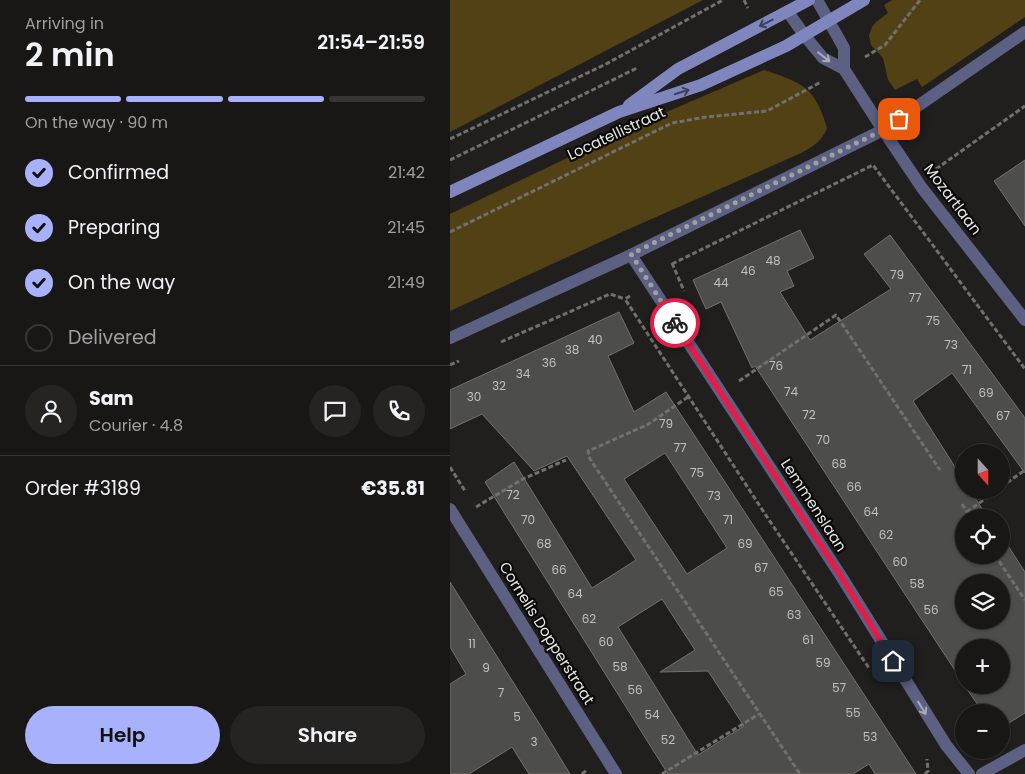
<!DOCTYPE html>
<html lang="en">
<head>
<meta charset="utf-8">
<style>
  :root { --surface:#181716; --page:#252423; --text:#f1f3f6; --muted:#9f9fa1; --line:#363635; --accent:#a7b1fc }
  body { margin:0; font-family:Poppins,sans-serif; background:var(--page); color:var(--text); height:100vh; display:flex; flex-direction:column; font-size:19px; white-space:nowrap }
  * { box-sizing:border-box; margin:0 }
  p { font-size:16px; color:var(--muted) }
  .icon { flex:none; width:28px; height:28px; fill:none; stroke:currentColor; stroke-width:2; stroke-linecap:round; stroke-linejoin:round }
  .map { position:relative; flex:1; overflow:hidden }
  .side { display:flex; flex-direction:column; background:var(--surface); width:450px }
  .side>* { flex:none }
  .needle { width:32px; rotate:159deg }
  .controls { position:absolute; left:505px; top:444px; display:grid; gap:10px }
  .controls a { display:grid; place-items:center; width:55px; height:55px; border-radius:50%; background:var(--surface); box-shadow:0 1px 4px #0004,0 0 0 1px var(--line); font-size:25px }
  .pin { position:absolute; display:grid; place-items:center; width:42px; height:42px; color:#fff; margin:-21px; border-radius:10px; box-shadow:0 2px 8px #0006 }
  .courier { position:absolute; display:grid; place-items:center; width:50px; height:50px; margin:-25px; border:4px solid #e11d48; border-radius:50%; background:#fff; color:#222; box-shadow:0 1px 6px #0007 }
  .summary em { font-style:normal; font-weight:600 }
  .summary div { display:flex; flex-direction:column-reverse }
  .summary { display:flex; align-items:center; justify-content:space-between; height:85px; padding:0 25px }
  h1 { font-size:32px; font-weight:600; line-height:38px }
  .bar { display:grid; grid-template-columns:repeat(4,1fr); gap:8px 5px; align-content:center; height:60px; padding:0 25px }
  .bar i { height:6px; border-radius:4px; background:var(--line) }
  .bar .on { background:var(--accent) }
  .bar p { grid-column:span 4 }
  .line { display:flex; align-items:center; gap:12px; padding:0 25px; border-top:1px solid var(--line) }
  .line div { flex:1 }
  .round { display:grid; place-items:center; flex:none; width:52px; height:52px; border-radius:26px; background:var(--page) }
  ol { padding:0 25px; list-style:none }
  li { display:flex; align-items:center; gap:15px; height:55px }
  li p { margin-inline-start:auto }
  li .icon { padding:5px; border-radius:50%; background:var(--accent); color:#111; stroke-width:4 }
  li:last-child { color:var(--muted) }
  li i { width:28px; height:28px; border:2px solid var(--line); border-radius:50% }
  .button { display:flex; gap:10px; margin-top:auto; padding:10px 25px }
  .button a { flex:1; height:58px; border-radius:30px; background:var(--accent); color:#111; font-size:20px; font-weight:600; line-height:58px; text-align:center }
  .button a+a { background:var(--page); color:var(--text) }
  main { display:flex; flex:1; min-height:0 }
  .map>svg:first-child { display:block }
  .green { fill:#514114 }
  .building { fill:#4d4d4a; stroke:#72716e; fill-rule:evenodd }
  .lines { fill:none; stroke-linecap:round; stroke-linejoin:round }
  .path { stroke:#71706f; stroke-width:3; stroke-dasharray:5 2.5; stroke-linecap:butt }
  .street { stroke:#5c6184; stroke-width:12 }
  .secondary { stroke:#7f86be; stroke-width:12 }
  .oneway { stroke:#3e415a }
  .oneway2 { stroke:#a8aab9 }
  .done { stroke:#a1a09f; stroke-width:5; stroke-dasharray:0 9 }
  .route { stroke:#e11d48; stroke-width:6 }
  .labels { text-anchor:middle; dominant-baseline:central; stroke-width:4.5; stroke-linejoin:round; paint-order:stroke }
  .number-label { font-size:12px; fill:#c0c0be }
  .street-label { font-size:15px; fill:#e7e6e5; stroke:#090908 }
</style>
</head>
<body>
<main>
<section class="side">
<div class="summary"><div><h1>2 min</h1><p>Arriving in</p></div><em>21:54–21:59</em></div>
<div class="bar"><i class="on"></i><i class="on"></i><i class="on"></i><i></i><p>On the way · 90 m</p></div>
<ol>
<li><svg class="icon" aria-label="check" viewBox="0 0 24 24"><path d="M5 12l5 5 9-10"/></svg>Confirmed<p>21:42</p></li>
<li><svg class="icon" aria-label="check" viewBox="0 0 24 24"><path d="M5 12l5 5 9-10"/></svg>Preparing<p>21:45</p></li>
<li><svg class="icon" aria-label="check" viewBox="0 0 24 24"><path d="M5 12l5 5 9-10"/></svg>On the way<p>21:49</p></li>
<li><i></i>Delivered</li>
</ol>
<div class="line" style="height:90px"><a class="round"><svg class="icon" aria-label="person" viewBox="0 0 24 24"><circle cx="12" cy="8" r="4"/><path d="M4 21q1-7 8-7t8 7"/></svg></a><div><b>Sam</b><p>Courier · 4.8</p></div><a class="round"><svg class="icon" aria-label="chat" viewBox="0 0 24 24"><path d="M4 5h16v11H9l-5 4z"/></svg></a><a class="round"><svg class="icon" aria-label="phone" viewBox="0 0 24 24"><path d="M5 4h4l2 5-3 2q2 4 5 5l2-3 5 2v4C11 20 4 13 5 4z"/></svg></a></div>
<div class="line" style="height:65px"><div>Order #3189</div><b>€35.81</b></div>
<div class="button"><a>Help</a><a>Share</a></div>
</section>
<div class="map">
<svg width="575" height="774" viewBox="0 0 575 774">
  <rect width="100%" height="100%" fill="#201f1d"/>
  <g class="green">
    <polygon points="0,0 253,0 0,132"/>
    <polygon points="442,0 575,0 575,17 472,87 467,79 445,90 438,80 433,58 421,45 419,35 422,27 426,22 438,13 434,5"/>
    <path d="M 314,70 C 353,83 365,87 377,128 C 372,142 362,147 349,154 L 172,232 L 0,311 L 0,214 L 182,127 Z"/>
  </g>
  <g class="building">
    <polygon points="575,160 575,226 544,181"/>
    <path d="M 350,230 L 364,258 L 337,271 L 344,286 L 330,292 L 360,340 L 441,289 L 414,254 L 440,235 L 575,418 L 575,473 L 502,373 L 463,401 L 514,481 L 514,490 L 520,490 L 538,518 L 514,518 L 514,555 L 551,555 L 551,535 L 575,572 L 575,713 L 551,728 L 551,712 L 533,712 L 514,685 L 551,685 L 551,648 L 514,648 L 514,684 L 305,366 L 302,368 L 271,302 L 256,309 L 243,280 ZM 514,582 L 551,582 L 551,620 L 514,620 Z"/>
    <path d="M 169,312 L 184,343 L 158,356 L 184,412 L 216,392 L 466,774 L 425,774 L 419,764 L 403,774 L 218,774 L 35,482 L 64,462 L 142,588 L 186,560 L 117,456 L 84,471 L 32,414 L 0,429 L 0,390 ZM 215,453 L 277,548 L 237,574 L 174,479 ZM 212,599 L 245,650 L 210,672 L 258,671 L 294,726 L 248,755 L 168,627 Z"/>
    <polygon points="0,582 92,728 120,774 79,774 62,747 19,774 0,774 0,684 16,674 0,647"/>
  </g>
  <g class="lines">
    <g class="path">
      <polyline points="294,0 298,8"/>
      <polyline points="415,57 435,45 470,0"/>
      <polyline points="0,139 156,64 273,0"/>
      <polyline points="0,160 187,68"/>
      <polyline points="486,169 575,106"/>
      <polyline points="0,232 222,123 256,117 317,111 371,82"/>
      <polyline points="222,263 234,291"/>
      <polyline points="222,264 423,165 575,369"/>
      <polyline points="180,296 175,299 317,517 419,668"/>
      <polyline points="51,342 160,294 175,299"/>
      <polyline points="0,365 9,361"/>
      <polyline points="289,381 386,315 490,470"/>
      <polyline points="238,397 197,425 138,451 140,459 350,774"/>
      <polyline points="0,467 15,491"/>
      <polyline points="551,487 575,470"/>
      <polyline points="512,504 521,518"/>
      <polyline points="26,507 73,479 116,460"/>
      <polyline points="517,512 547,490"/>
      <polyline points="545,555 575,600"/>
      <polyline points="132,774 137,770"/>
      <polyline points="212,774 309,714"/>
      <polyline points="475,774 478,771 477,759"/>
    </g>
    <g class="street">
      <polyline points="367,0 394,48 394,69 433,130 472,188 575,320"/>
      <polyline points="338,12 355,36 373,58 394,69"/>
      <polyline points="181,255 391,576 496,745 519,774"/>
      <polyline points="0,338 181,255 433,130 575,32"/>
      <polyline points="0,509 166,774"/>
      <polyline points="532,774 575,750"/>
    </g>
    <g class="secondary">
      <polyline points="179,105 228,69 359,0"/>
      <polyline points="0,192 169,112 251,85 336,46 414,0"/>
    </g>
  </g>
  <defs><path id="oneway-shaft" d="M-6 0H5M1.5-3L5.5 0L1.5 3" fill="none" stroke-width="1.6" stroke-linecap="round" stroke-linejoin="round" transform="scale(1.25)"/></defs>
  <g class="oneway">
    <use href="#oneway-shaft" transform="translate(316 23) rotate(153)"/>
    <use href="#oneway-shaft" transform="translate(232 92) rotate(-18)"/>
  </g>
  <g class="oneway2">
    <use href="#oneway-shaft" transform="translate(374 57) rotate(38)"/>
    <use href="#oneway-shaft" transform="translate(472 708) rotate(58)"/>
  </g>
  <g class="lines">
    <polyline class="done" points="225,323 181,254 433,130 449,119"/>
    <polyline class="route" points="225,323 391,576 443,661"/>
  </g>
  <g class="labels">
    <g class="number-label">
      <text x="323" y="260">48</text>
      <text x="298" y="270">46</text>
      <text x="447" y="274">79</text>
      <text x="271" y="282">44</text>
      <text x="465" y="297">77</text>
      <text x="483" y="320">75</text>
      <text x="145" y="339">40</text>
      <text x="501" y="344">73</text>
      <text x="122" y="349">38</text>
      <text x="99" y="362">36</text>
      <text x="326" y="365">76</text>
      <text x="517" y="369">71</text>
      <text x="73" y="373">34</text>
      <text x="49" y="385">32</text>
      <text x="341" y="391">74</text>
      <text x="536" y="392">69</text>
      <text x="24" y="396">30</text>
      <text x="359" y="414">72</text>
      <text x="553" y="415">67</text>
      <text x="216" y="423">79</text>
      <text x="373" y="439">70</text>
      <text x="230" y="447">77</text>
      <text x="389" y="463">68</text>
      <text x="247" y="472">75</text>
      <text x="404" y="486">66</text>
      <text x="63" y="494">72</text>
      <text x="264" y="495">73</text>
      <text x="421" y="511">64</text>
      <text x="78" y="519">70</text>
      <text x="278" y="519">71</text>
      <text x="436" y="534">62</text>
      <text x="94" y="543">68</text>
      <text x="295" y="543">69</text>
      <text x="450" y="561">60</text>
      <text x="311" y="567">67</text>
      <text x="109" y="569">66</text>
      <text x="467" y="583">58</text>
      <text x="326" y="591">65</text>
      <text x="125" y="593">64</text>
      <text x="481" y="609">56</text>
      <text x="344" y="614">63</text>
      <text x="139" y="618">62</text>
      <text x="358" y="639">61</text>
      <text x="156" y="641">60</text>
      <text x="22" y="643">11</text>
      <text x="373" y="662">59</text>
      <text x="170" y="666">58</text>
      <text x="36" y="667">9</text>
      <text x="389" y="687">57</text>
      <text x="185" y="689">56</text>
      <text x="51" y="692">7</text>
      <text x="403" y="712">55</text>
      <text x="202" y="714">54</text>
      <text x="67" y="716">5</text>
      <text x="420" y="736">53</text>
      <text x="218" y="739">52</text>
      <text x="84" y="741">3</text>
    </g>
    <g class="street-label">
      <text transform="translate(166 133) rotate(-25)">Locatellistraat</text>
      <text transform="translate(503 199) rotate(53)">Mozartlaan</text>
      <text transform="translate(364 505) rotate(57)">Lemmenslaan</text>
      <text transform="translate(97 633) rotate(58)">Cornelis Dopperstraat</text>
    </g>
  </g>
</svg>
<div class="controls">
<a><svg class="needle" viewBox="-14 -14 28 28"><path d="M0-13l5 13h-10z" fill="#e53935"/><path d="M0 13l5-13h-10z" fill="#9f9fa1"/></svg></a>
<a><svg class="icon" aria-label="locate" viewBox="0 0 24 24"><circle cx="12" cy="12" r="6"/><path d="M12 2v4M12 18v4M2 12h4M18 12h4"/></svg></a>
<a><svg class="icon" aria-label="layers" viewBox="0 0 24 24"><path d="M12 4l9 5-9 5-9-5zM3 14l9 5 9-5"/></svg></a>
<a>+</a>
<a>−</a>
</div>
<div class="pin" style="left:449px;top:119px;background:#ea580c"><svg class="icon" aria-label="bag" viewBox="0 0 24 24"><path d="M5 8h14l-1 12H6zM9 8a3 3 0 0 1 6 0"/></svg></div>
<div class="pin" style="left:443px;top:661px;background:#1f2937"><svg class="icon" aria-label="home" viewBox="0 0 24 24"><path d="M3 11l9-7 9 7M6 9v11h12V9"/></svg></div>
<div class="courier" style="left:225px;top:323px"><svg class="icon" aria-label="bike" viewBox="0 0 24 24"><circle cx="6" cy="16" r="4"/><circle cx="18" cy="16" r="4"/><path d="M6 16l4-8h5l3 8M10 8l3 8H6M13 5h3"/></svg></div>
</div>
</main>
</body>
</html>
